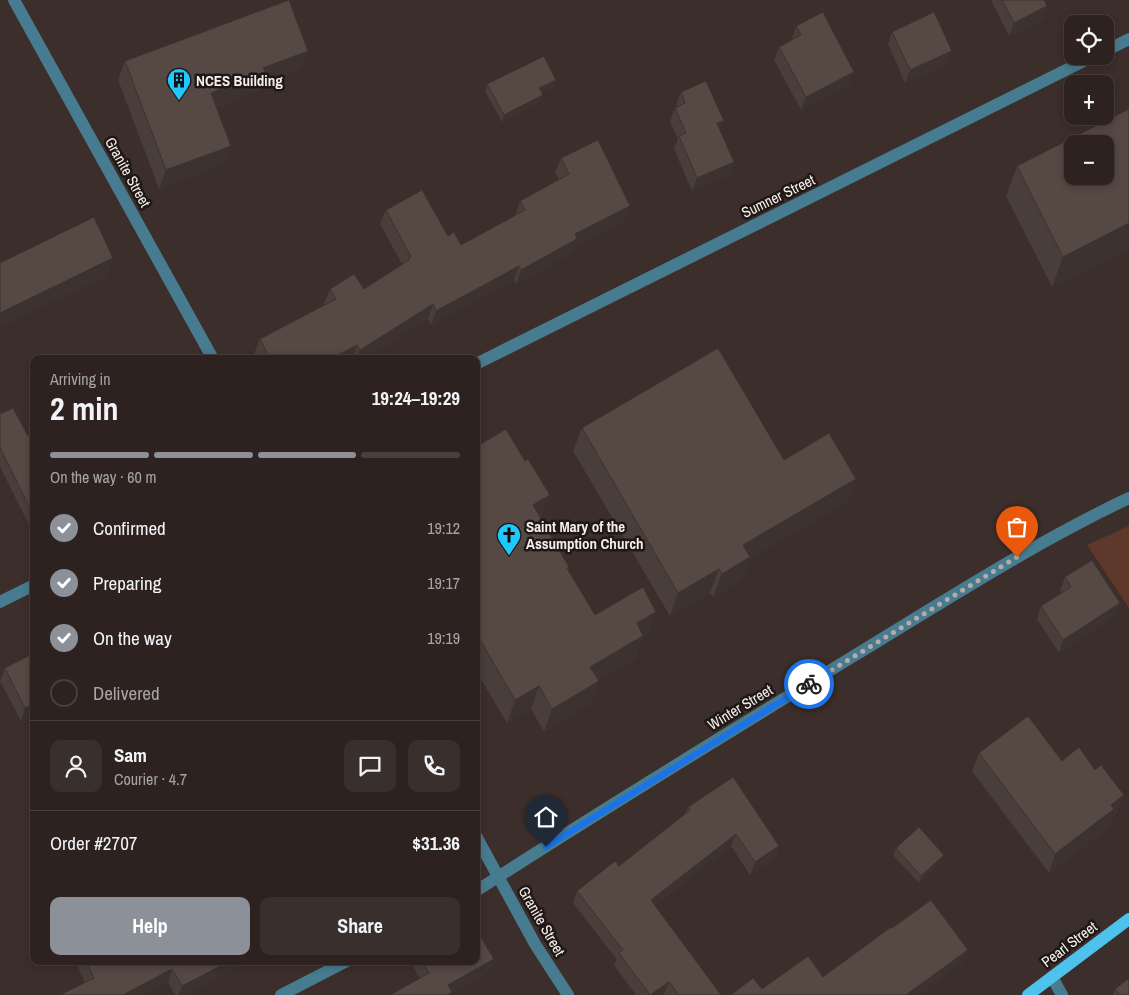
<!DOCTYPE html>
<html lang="en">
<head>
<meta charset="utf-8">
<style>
  :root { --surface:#2d2220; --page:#392f2d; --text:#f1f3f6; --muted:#a7a4a5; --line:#483f3e; --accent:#8c9099 }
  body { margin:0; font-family:"Archivo Narrow",sans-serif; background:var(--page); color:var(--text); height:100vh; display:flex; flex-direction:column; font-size:19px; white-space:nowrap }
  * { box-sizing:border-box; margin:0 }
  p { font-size:16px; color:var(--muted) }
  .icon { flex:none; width:28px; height:28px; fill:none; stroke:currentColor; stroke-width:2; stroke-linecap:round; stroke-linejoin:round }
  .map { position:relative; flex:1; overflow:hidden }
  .sheet { position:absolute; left:30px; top:355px; width:450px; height:610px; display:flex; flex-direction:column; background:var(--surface); border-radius:10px; box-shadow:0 2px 8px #0003,0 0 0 1px var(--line) }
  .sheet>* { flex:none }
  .tools { position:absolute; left:1064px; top:15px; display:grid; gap:10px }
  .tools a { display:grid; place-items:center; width:50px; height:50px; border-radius:10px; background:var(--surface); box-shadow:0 2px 8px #0003,0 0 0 1px var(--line); font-size:25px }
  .pin { position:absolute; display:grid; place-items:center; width:42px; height:42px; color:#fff; margin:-51px -21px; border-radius:50% 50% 50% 0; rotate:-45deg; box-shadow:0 0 5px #0007 }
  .pin .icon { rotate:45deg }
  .courier { position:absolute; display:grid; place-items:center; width:50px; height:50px; margin:-25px; border:4px solid #1a73e8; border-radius:50%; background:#fff; color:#222; box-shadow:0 1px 6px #0007 }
  .headline em { font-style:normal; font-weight:700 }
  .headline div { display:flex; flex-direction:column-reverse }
  .headline { display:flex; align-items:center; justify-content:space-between; height:85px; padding:0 20px }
  h1 { font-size:32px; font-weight:700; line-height:38px }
  .bar { display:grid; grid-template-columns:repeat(4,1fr); gap:8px 5px; align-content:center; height:60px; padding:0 20px }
  .bar i { height:6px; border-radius:4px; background:var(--line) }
  .bar .active { background:var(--accent) }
  .bar p { grid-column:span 4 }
  .line { display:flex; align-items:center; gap:12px; padding:0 20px; border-top:1px solid var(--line) }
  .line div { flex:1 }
  .round { display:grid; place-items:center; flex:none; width:52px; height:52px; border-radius:10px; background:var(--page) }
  ol { padding:0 20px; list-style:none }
  li { display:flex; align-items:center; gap:15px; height:55px }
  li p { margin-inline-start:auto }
  li .icon { padding:5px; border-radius:50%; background:var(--accent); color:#fff; stroke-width:4 }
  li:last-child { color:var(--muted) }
  li i { width:28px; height:28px; border:2px solid var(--line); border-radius:50% }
  .cta { display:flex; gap:10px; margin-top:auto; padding:10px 20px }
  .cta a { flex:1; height:58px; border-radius:10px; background:var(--accent); color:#fff; font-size:20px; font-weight:700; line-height:58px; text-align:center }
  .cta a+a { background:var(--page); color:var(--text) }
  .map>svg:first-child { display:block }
  .green { fill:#5f382c }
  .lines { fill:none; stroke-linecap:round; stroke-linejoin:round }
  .minor { stroke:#477b8f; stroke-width:12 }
  .major { stroke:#4dc2ed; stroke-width:12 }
  .wall { fill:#4a3e3a }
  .shaded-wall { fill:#3c322f }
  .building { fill:#564843; stroke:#3c322f; fill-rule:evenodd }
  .done { stroke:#b6aba7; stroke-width:5; stroke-dasharray:0 9 }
  .route { stroke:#1a73e8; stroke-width:6 }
  .labels { text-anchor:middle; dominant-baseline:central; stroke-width:5; stroke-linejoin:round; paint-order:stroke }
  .poi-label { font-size:15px; font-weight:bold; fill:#f7eeeb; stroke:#1e1816; text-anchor:start }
  .street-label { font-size:15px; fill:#f7eeeb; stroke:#1e1816 }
</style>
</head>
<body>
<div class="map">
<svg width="1129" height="995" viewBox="0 0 1129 995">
  <rect width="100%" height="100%" fill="#3c2e2a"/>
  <polygon class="green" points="1129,526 1129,608 1087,545"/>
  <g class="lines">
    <g class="minor">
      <polyline points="14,0 213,359"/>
      <polyline points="1105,51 1129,39"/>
      <polyline points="476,364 1094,56"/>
      <polyline points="0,602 34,585"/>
      <polyline points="476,836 535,944 568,995"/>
      <path d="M 476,891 C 602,810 729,732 857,654 C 946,600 1034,543 1129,498"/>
      <polyline points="1052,977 1062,995"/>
      <polyline points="281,995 347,961"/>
    </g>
    <polyline class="major" points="1028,995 1129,919"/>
  </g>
  <g class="wall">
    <polygon points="991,0 1044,0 1047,6 1043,19 1009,36"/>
    <polygon points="796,26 850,85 801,110 774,60 779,47 792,40 792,39"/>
    <polygon points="892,32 948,64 905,83 888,44"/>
    <polygon points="308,51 301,69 260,84 258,91 216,107 224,164 159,189 118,80 125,61"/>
    <polygon points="556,80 554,87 542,92 541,101 502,122 485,91 487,84"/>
    <polygon points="681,92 720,131 734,162 729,175 692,191 674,149 678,139 670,121 675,108 677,107 676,105"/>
    <polygon points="1129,109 1129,248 1052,287 1006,196 1017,166"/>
    <polygon points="561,158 625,221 575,245 572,253 516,284 514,280 431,325 428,319 363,359 257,359 254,354 260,339 325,305 324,303 330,289 364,289 402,264 380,224 386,210 448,236 461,245 515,216 520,201 559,179 555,172"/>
    <polygon points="0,414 28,436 34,523 29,525 0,467"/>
    <polygon points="582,428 784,460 847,502 749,559 742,580 713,597 710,593 670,616 573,451"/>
    <polygon points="476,447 541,518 569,567 568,570 595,615 648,635 642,638 635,659 598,680 599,681 590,704 544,732 531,709 507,723 476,671"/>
    <polygon points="1065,577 1120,603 1115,615 1059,653 1037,619 1041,606 1062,593 1060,590"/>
    <polygon points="34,653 34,714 21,721 0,681 5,668"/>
    <polygon points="979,753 1062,761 1117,813 1112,817 1108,828 1049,873 972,771"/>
    <polygon points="688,807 779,846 775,858 750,875 731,846 655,906 721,995 665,995 664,994 663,995 636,995 614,965 617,960 573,903 577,891 619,866 685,814"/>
    <polygon points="896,848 942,862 919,883 893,855"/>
    <polygon points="494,959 489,971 451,994 420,978 413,967 415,961 476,961"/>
    <polygon points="81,961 250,961 185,995 175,995 168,982 142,995 61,995 85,982 78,968"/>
    <polygon points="1115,989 1129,995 1113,995"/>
  </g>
  <g class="shaded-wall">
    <polygon points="1047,6 1043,19 1009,36 1014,23"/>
    <polygon points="308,51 301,69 260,84 258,91 204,111 211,93 263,68"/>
    <polygon points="952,51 948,64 905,83 910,70"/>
    <polygon points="854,72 850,85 801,110 806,97"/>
    <polygon points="556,80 554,87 537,95 539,88"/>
    <polygon points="543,95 541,101 502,122 504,115"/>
    <polygon points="724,121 719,133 717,123"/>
    <polygon points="231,146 224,164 159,189 166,170"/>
    <polygon points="734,162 729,175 692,191 697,178"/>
    <polygon points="630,206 625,221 575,245 572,253 516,284 521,270 575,234"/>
    <polygon points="1129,223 1129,248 1052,287 1063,257"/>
    <polygon points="113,258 107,276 0,328 0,313"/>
    <polygon points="519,266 514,280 431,325 436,311"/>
    <polygon points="433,304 428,319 363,359 357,359 360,350"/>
    <polygon points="357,345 352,359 330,359"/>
    <polygon points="856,479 847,502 749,559 742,580 713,597 722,574 743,545"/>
    <polygon points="550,495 541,518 525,528 533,505"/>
    <polygon points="33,514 34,514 34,523 29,525"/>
    <polygon points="719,569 710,593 670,616 678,593"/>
    <polygon points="1120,603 1115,615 1059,653 1063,640"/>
    <polygon points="656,612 648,635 642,638 635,659 582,690 590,667 637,623"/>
    <polygon points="599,681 590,704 544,732 552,709"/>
    <polygon points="539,686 531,709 507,723 515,700"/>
    <polygon points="34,704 34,714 21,721 25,708"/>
    <polygon points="1124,795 1117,813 1112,817 1108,828 1049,873 1055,854 1111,805"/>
    <polygon points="736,834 731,846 647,913 651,900"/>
    <polygon points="779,846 775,858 750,875 755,862"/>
    <polygon points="944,855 942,862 919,883 921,876"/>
    <polygon points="968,950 963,963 919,995 906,995"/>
    <polygon points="494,959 489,971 451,994 451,995 445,995 448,985"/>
    <polygon points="230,961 250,961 185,995 178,995 182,986"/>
    <polygon points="172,969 168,982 142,995 123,995"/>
    <polygon points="669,982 664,994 663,995 651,995"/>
  </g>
  <g class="building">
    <polygon points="289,0 308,51 263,68 265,72 211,93 231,146 166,170 125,61"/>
    <polygon points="1002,0 1044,0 1047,6 1014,23"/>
    <polygon points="823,12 854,72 806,97 779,47 801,35 796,26"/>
    <polygon points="934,12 952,51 910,70 892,32"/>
    <polygon points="544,56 556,80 539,88 543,95 504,115 487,84"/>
    <polygon points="706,81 724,121 717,123 734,162 697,178 679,136 686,133 675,108 685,103 681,92"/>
    <path d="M 1129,109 L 1129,223 L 1063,257 L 1017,166 ZM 1072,144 L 1105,144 L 1105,176 L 1072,176 Z"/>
    <polygon points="598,140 630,206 575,234 577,239 521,270 519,266 436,311 433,304 360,350 357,345 330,359 270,359 260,339 336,299 330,289 354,274 364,289 409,260 408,259 411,257 386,210 422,190 448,236 454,232 461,245 525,210 520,201 569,174 561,158"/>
    <polygon points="94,217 113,258 0,313 0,263"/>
    <polygon points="718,348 784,460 829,433 856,479 743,545 750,557 722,574 719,569 678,593 582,428"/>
    <polygon points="13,408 28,436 34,433 34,514 33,514 0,448 0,414"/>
    <polygon points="506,429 525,461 528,459 550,495 533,505 569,567 567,568 595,615 643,587 656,612 637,623 643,636 590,667 599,681 552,709 539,686 515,700 476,633 476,447"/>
    <polygon points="1092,560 1120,603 1063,640 1041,606 1071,587 1065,577"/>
    <polygon points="34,653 34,704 25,708 5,668"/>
    <polygon points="1028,716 1062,761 1079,747 1095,770 1101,765 1124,795 1111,805 1114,809 1055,854 979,753"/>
    <polygon points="733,777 779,846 755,862 736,834 651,900 721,995 679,995 669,982 650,995 619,953 623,950 577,891 615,861 619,866 690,810 688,807"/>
    <polygon points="919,827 944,855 921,876 896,848"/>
    <polygon points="931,900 968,950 906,995 731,995 753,978 762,989 808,956 823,977 891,927 892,928"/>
    <polygon points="476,929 494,959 448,985 452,992 447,995 390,995 429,973 422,961 476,961"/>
    <polygon points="86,961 230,961 182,986 172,969 123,995 62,995 62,994 94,978"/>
    <polygon points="1129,978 1129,995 1120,995 1115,989"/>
  </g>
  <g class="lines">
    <polyline class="done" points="809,684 1017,557"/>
    <polyline class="route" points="546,847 809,684"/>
  </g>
  <defs>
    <g id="building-pin" transform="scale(1.25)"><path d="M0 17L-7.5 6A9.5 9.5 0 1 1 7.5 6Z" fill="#1fc9fd" stroke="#1e1816"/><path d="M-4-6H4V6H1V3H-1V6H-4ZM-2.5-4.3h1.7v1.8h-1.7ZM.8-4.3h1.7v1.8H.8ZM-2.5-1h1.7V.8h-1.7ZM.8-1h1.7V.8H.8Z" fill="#111"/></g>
    <g id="church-pin" transform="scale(1.25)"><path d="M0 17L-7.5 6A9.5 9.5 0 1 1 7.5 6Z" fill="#1fc9fd" stroke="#1e1816"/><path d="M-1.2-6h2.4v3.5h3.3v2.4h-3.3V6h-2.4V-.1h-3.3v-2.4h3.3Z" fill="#111"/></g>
  </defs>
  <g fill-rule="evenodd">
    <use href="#building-pin" x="179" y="80"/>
    <use href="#church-pin" x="509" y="535"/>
  </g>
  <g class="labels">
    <g class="poi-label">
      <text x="196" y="80">NCES Building</text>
      <text x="526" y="526">Saint Mary of the<tspan x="526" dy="17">Assumption Church</tspan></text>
    </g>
    <g class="street-label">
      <text transform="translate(128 172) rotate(61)">Granite Street</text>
      <text transform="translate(778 196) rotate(-26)">Sumner Street</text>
      <text transform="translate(740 707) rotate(-31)">Winter Street</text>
      <text transform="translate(542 921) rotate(60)">Granite Street</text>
      <text transform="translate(1069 944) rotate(-37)">Pearl Street</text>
    </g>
  </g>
</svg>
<div class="tools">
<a><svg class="icon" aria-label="locate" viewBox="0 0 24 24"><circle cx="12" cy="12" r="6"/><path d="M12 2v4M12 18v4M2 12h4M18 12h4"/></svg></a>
<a>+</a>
<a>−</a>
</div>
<div class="pin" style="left:1017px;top:557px;background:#ea580c"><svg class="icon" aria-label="bag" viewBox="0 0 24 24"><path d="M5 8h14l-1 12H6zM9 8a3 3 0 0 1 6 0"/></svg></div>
<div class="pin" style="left:546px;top:847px;background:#1f2937"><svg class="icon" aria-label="home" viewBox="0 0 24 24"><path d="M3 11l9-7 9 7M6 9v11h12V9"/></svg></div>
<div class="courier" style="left:809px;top:684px"><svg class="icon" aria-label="bike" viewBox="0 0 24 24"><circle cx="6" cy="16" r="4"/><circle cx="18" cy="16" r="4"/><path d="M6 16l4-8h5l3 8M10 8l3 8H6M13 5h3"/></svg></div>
<section class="sheet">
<div class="headline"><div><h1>2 min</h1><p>Arriving in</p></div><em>19:24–19:29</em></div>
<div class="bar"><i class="active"></i><i class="active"></i><i class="active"></i><i></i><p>On the way · 60 m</p></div>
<ol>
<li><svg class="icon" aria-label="check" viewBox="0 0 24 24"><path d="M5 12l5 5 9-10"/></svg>Confirmed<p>19:12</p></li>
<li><svg class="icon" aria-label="check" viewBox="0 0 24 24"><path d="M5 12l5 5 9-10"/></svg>Preparing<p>19:17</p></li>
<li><svg class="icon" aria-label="check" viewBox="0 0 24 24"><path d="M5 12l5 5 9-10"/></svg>On the way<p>19:19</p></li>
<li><i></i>Delivered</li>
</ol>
<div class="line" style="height:90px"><a class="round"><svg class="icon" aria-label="person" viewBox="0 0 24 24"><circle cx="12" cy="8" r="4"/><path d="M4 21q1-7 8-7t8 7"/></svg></a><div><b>Sam</b><p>Courier · 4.7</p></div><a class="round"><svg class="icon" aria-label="chat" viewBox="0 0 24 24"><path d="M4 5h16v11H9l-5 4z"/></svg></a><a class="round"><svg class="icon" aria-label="phone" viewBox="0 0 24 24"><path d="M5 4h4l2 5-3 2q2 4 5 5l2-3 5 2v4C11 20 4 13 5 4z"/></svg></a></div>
<div class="line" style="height:65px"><div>Order #2707</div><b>$31.36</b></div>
<div class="cta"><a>Help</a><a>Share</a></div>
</section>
</div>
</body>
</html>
